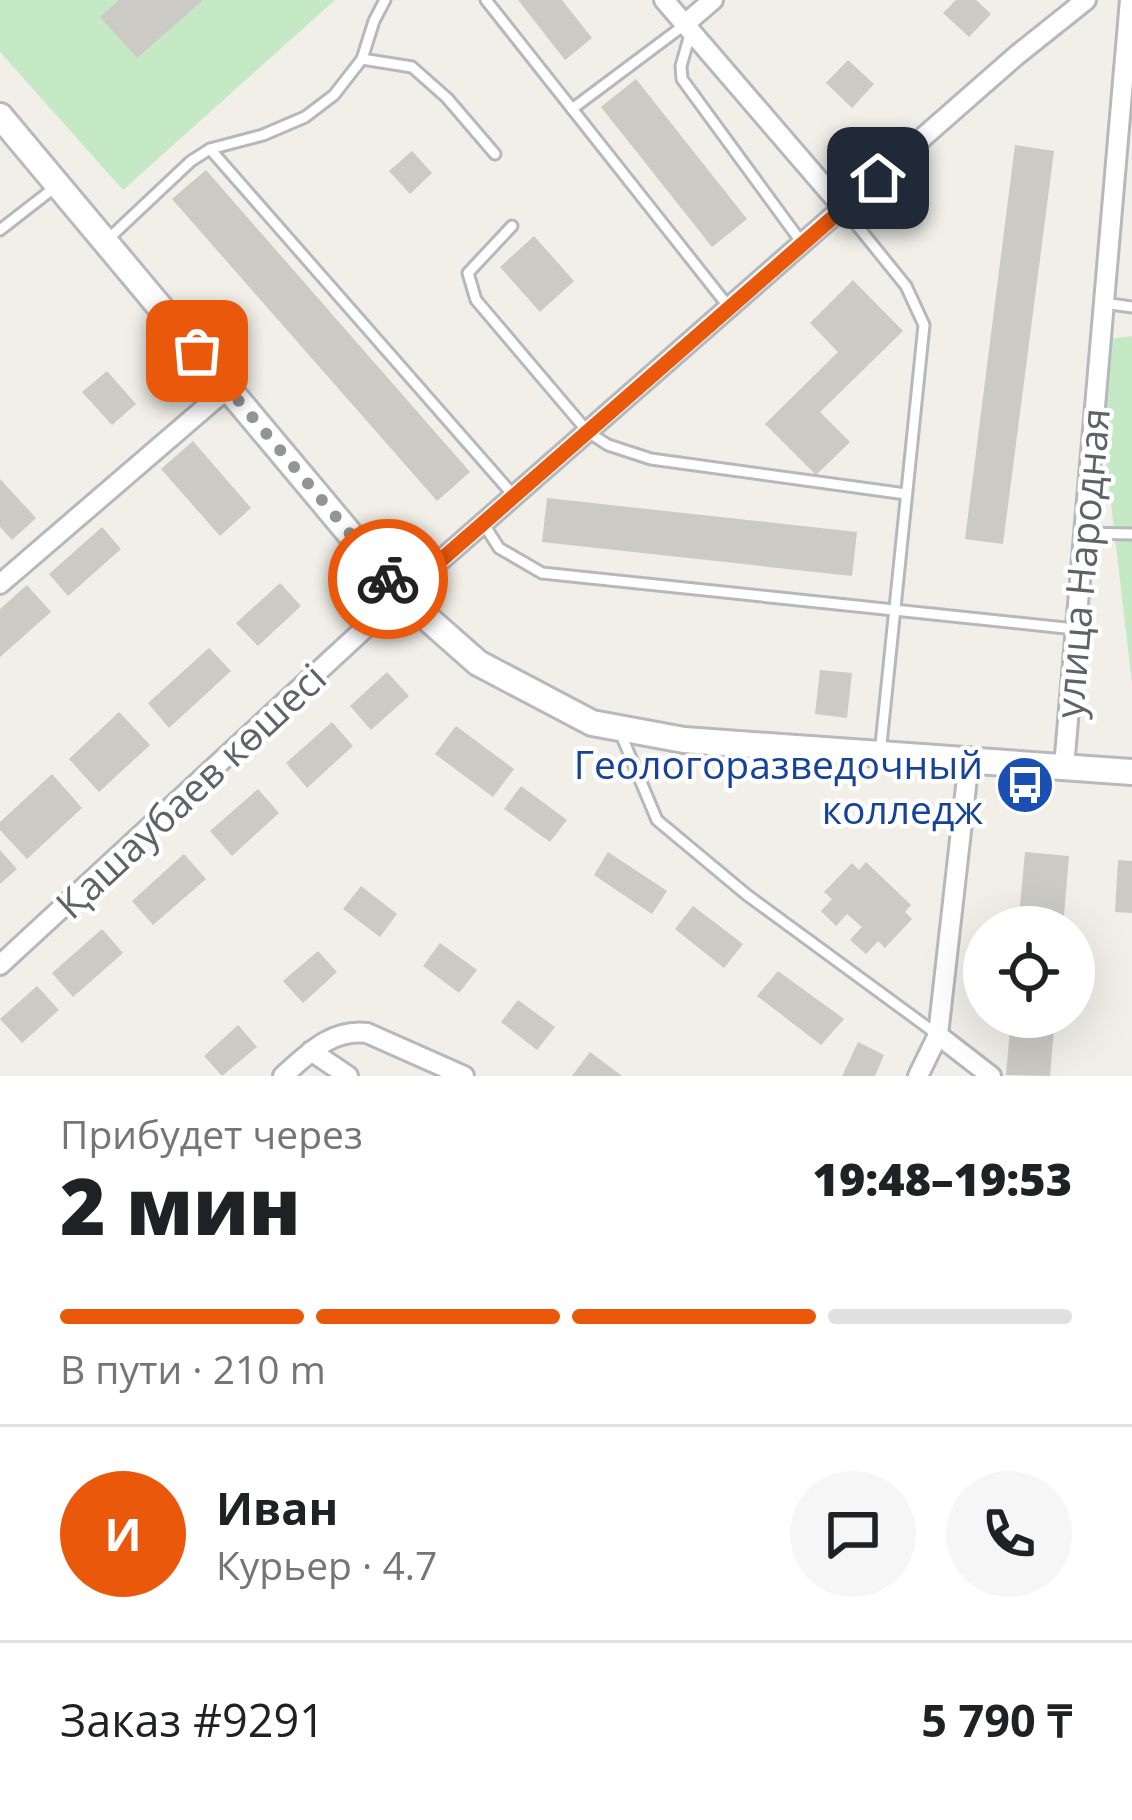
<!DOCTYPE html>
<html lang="ru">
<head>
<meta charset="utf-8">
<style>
  :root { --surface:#fff; --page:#f6f6f6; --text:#202124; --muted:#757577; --line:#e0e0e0; --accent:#ea580c }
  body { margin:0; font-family:"Open Sans",sans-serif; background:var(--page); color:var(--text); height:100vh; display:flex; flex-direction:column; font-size:45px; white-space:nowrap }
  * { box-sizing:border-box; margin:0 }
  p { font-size:39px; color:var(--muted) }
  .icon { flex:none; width:66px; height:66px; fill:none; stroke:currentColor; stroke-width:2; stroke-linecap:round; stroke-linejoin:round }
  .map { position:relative; height:1076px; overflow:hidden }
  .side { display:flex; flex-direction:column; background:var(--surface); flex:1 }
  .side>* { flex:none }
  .controls { position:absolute; left:963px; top:906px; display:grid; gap:24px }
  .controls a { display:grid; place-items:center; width:132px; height:132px; border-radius:50%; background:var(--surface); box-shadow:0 12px 48px #0002; font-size:60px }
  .pin { position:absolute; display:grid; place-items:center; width:102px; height:102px; color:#fff; margin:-51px; border-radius:24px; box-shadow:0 6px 18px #0006 }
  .courier { position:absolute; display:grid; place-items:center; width:120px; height:120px; margin:-60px; border:9px solid #ea580c; border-radius:50%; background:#fff; color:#222; box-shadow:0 3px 15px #0007 }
  .overview em { font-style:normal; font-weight:800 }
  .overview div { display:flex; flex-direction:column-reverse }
  .overview { display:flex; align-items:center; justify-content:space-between; height:204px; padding:0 60px }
  h1 { font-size:78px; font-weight:800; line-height:90px }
  .bar { display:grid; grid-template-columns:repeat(4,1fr); gap:18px 12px; align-content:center; height:144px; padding:0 60px }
  .bar i { height:15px; border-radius:9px; background:var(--line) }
  .bar .selected { background:var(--accent) }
  .bar p { grid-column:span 4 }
  .line { display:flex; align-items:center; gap:30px; padding:0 60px; border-top:3px solid var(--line) }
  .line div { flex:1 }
  .round { display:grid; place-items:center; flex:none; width:126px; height:126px; border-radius:63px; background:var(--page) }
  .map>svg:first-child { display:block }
  .green { fill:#c5e8c5 }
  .building { fill:#cccac5 }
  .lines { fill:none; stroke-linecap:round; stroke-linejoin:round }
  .lane-casing { stroke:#b5b8bc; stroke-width:15 }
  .street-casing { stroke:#b5b8bc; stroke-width:24 }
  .secondary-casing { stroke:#b6babf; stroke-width:30 }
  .lane { stroke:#fff; stroke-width:9 }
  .street { stroke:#fff; stroke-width:18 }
  .secondary { stroke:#fff; stroke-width:24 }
  .done { stroke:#929495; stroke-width:12; stroke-dasharray:0 21.6 }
  .route { stroke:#ea580c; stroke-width:15 }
  .labels { text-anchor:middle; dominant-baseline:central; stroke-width:9; stroke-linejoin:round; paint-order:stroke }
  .street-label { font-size:39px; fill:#5f6368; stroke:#fff }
  .transit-label { font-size:39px; fill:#164399; stroke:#fff; text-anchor:end }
</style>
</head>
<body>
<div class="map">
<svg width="1132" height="1076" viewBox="0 0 1132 1076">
  <rect width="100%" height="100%" fill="#f1efe8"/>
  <g class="green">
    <polygon points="0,0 335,0 123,190 0,52"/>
    <polygon points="1132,336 1132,683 1092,341"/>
  </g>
  <g class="building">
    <polygon points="119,0 203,0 137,58 100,17"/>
    <polygon points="518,0 562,0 592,38 565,60"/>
    <polygon points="956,0 976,0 991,14 969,37 943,13"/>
    <polygon points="848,60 874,84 852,108 826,83"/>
    <polygon points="636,79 747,219 712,247 601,107"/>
    <polygon points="1015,145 1054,151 1003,544 965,539"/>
    <polygon points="412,151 432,173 410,194 389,171"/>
    <polygon points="206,170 470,472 437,501 172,199"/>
    <polygon points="534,236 574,281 540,312 500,267"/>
    <polygon points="853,280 903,331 820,412 850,442 816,475 765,424 838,352 810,323"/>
    <polygon points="107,371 136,404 112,425 82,392"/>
    <polygon points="193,441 251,508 220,536 161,469"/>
    <polygon points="0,479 36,518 12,540 0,527"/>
    <polygon points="547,498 857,532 852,576 542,542"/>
    <polygon points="102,527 121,549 68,596 49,574"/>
    <polygon points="280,583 301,606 258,646 236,623"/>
    <polygon points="27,585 51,612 0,657 0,609"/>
    <polygon points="209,648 231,671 169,728 148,703"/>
    <polygon points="820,670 852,673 847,718 815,714"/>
    <polygon points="387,672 409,696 371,730 350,706"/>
    <polygon points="119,712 150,745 99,792 69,759"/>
    <polygon points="332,722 353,746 307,788 286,763"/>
    <polygon points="456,726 514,769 493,797 435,754"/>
    <polygon points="52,774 82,808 27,859 0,830 0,822"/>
    <polygon points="521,786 567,820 550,842 504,809"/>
    <polygon points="258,789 279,813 232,856 210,831"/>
    <polygon points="0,850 17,869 0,884"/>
    <polygon points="608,852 667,891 652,914 594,875"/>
    <polygon points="1025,852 1069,856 1063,927 1018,927"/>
    <polygon points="184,854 206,879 153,925 132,901"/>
    <polygon points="1118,860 1132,861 1132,913 1115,912"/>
    <polygon points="866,862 911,905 905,912 912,919 885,948 878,941 866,954 850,940 862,927 847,914 836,926 821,911 832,899 824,892 852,863 859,870"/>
    <polygon points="361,886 397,914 380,937 343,909"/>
    <polygon points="693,906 743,944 724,968 675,929"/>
    <polygon points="102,929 123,953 73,997 52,973"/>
    <polygon points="440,943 477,970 459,993 423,966"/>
    <polygon points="318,951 337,972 303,1003 283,981"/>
    <polygon points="778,971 844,1019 821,1045 757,996"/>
    <polygon points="37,986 59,1010 22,1043 0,1019"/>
    <polygon points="518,1000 555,1027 537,1050 501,1022"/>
    <polygon points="1011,1017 1055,1017 1050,1076 1006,1075"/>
    <polygon points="238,1025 257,1047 222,1076 204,1056"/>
    <polygon points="858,1042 884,1055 875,1076 842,1076"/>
    <polygon points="590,1052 622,1076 572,1076"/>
  </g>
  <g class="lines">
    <g class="lane-casing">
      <g id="lane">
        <polyline points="486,0 728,306"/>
        <polyline points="691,31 681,66 682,79 802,243"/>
        <polyline points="362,59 412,67 447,98 495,154"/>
        <polyline points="572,109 683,26"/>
        <polyline points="210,149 514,496"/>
        <polyline points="843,208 906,286 924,325 880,754"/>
        <polyline points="512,226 468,273 476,300 588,432 608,445 651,459 906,494"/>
        <polyline points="0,230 54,188"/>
        <polyline points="105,242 191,161 210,149 263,135 305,117 334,95 362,59 374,21 385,0"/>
        <polyline points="1104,303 1132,307"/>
        <polyline points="483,523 499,548 542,573 1075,629"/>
        <polyline points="1084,533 1132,534"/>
        <polyline points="620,732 657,820 747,895 938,1035"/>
      </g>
    </g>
    <g class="street-casing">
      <g id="street">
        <polyline points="664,0 843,208"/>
        <polyline points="685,24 713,0"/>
        <polyline points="0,584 228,388"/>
        <polyline points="1064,767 1130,0"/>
        <polyline points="0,965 401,595 1017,55 1086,0"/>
        <polyline points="938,1035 991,1076"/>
        <polyline points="311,1051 348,1076"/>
        <path d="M 283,1076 C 309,1053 331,1029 367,1033 L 464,1076"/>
        <polyline points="918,1076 938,1035 969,760"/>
      </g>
    </g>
    <g class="secondary-casing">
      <polyline id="secondary" points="0,116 401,595 478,663 592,723 684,740 1132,772"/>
    </g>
    <use href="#lane" class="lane"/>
    <use href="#street" class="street"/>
    <use href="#secondary" class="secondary"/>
  </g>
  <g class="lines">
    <polyline class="done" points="197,351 388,579"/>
    <polyline class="route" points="388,579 401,595 878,178"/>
  </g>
  <defs>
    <g id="bus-disc" transform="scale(3)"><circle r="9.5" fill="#1a4fb4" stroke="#fff"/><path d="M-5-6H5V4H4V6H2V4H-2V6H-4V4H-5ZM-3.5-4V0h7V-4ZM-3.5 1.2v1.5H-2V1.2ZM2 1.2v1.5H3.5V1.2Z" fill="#fff"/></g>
  </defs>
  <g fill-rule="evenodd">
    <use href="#bus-disc" x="1025" y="785"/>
  </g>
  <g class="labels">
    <g class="street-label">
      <text transform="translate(1081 563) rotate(-85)">улица Народная</text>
      <text transform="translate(190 790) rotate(-43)">Қашаубаев көшесі</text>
    </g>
    <g class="transit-label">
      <text x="983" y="763">Геологоразведочный<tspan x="983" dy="45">колледж</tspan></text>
    </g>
  </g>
</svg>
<div class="controls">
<a><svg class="icon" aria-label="locate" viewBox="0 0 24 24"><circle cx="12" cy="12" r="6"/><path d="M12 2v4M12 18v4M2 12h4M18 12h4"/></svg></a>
</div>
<div class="pin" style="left:197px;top:351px;background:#ea580c"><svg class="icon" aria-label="bag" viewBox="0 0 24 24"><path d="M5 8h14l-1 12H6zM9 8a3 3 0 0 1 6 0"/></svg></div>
<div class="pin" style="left:878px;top:178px;background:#1f2937"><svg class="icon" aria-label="home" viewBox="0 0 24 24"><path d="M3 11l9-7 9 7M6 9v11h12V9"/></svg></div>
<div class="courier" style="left:388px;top:579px"><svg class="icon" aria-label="bike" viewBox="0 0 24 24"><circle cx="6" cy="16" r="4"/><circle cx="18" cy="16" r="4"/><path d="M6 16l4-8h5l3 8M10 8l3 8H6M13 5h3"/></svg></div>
</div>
<section class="side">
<div class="overview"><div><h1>2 мин</h1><p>Прибудет через</p></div><em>19:48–19:53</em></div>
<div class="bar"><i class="selected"></i><i class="selected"></i><i class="selected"></i><i></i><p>В пути · 210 m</p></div>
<div class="line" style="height:216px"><b class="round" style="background:var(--accent);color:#fff">И</b><div><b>Иван</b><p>Курьер · 4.7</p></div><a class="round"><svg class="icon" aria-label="chat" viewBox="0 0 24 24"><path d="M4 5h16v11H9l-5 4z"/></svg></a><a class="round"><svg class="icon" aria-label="phone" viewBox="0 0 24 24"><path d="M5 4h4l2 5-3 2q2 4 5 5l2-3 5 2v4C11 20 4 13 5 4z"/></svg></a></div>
<div class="line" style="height:156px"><div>Заказ #9291</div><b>5 790 ₸</b></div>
</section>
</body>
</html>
